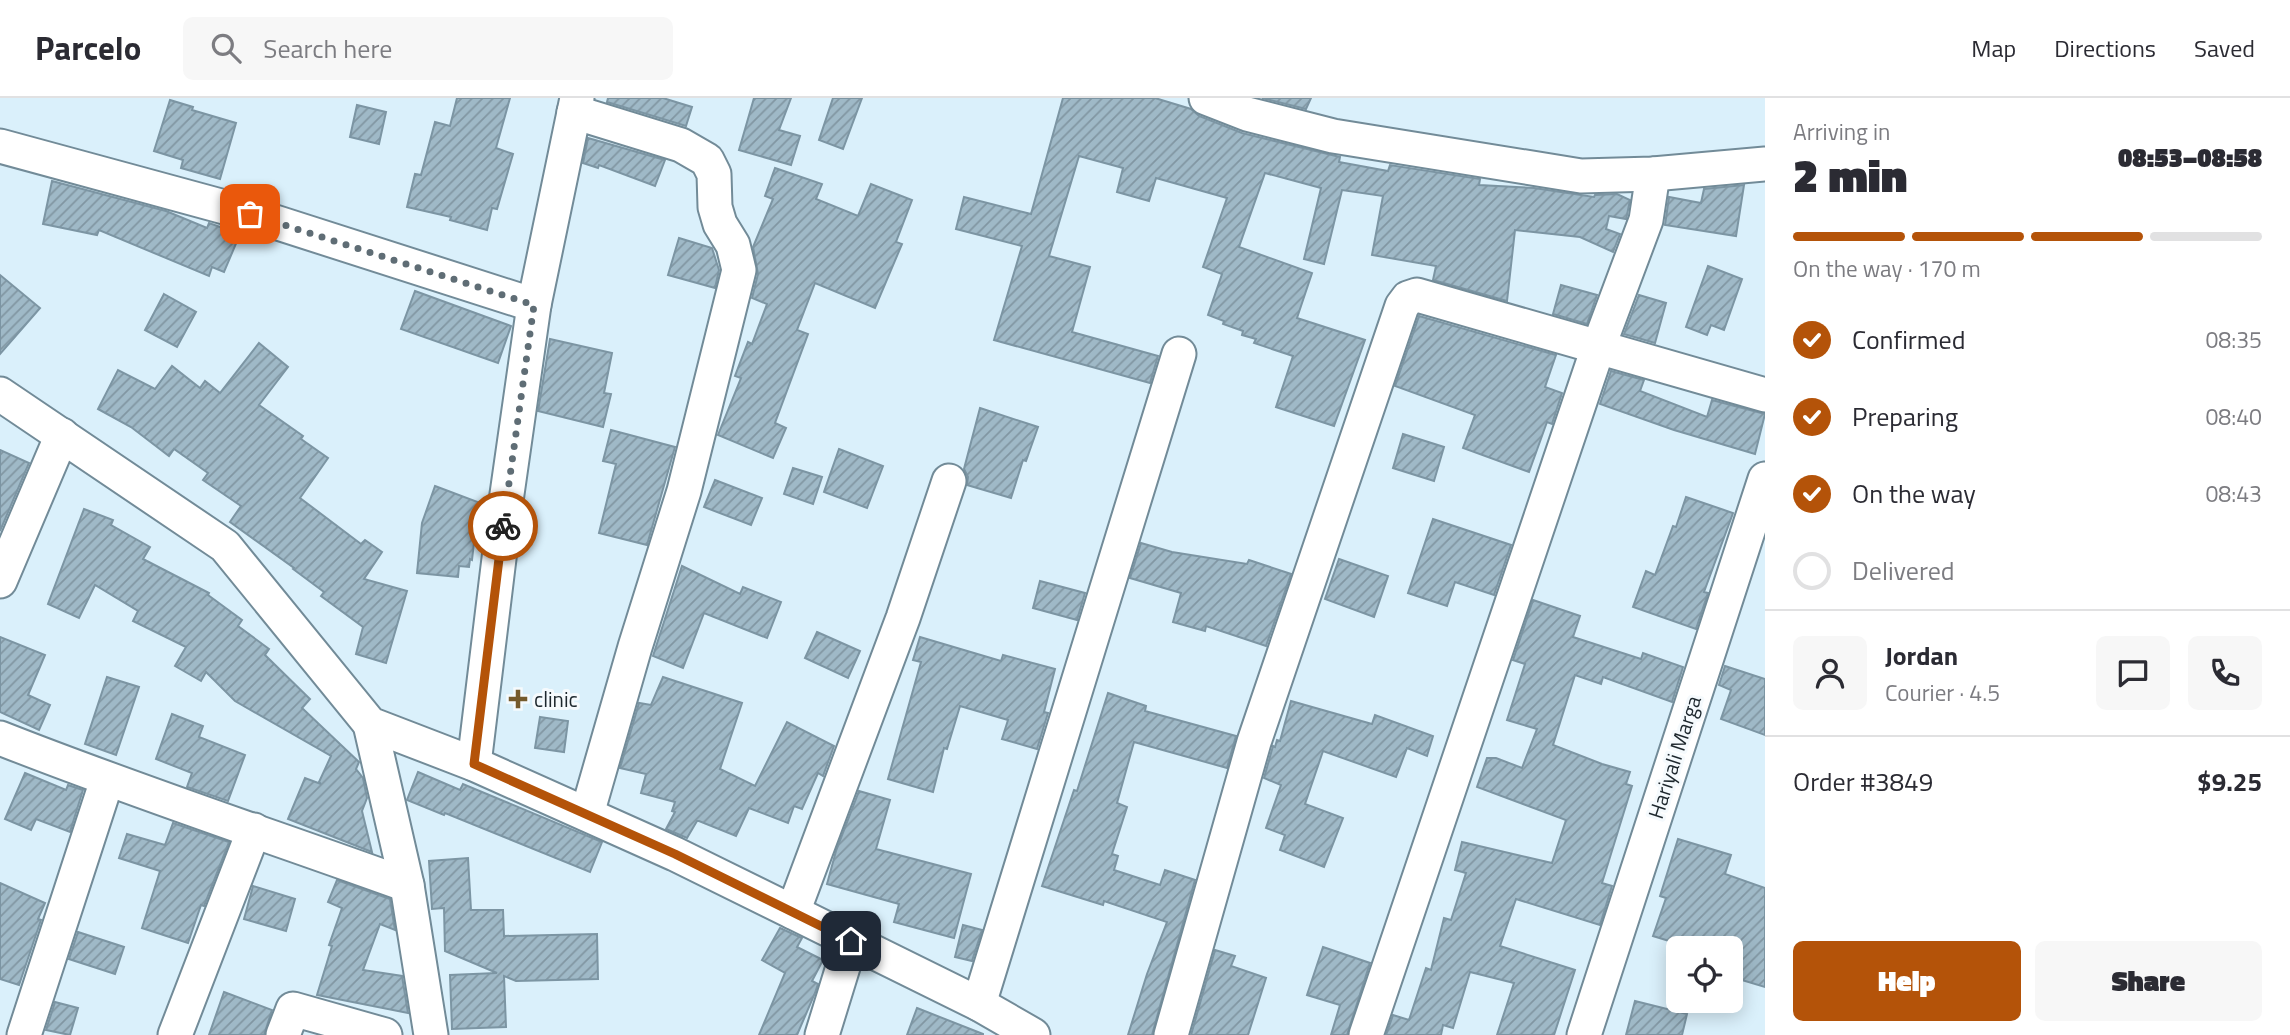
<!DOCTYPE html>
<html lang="en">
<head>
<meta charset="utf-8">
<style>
  :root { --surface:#fff; --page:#f7f7f7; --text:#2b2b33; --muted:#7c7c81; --line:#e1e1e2; --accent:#b45309 }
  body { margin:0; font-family:"Titillium Web",sans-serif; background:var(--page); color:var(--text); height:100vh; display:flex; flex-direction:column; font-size:26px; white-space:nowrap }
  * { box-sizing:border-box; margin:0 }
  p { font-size:23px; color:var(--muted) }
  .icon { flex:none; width:38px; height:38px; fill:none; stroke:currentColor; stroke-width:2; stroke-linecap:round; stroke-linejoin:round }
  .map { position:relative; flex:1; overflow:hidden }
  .panel { display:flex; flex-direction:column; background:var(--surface); width:525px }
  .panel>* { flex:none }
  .fabs { position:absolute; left:1666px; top:838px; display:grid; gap:14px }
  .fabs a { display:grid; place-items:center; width:77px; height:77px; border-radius:10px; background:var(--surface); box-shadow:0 4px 18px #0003; font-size:35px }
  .pin { position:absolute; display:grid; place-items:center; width:60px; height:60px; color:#fff; margin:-30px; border-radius:14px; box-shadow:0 4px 10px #0006 }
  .courier { position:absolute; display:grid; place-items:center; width:70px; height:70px; margin:-35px; border:5px solid #b45309; border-radius:50%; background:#fff; color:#222; box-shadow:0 2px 9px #0007 }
  .head em { font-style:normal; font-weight:800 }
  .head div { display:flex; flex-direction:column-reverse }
  .head { display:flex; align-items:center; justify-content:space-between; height:119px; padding:0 28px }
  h1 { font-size:46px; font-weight:800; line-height:52px }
  .bar { display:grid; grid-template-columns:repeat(4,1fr); gap:10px 7px; align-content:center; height:84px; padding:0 28px }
  .bar i { height:9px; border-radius:5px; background:var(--line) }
  .bar .active { background:var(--accent) }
  .bar p { grid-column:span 4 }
  .line { display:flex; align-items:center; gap:18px; padding:0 28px; border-top:2px solid var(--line) }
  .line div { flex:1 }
  .round { display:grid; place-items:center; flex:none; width:74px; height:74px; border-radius:10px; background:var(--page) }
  ol { padding:0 28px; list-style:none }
  li { display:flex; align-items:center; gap:21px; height:77px }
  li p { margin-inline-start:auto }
  li .icon { padding:7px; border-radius:50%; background:var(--accent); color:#fff; stroke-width:4 }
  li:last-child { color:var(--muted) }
  li i { width:38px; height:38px; border:4px solid var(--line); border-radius:50% }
  .cta { display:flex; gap:14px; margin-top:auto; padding:14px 28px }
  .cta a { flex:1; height:80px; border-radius:10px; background:var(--accent); color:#fff; font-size:28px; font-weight:800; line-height:80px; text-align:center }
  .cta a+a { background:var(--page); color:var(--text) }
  header { display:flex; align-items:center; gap:42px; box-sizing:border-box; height:98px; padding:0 35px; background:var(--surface); border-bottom:2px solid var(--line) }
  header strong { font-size:33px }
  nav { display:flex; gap:38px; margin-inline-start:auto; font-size:24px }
  .search { width:490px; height:63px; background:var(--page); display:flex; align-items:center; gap:18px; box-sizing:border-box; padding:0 24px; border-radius:10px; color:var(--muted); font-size:26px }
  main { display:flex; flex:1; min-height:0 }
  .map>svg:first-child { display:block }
  .building { fill:url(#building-hatch); stroke:#7c95a3; stroke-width:2 }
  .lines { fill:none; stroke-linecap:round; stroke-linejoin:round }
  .minor-casing { stroke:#728b98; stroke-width:37 }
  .minor { stroke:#fff; stroke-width:33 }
  .done { stroke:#5f6d75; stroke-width:7; stroke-dasharray:0 12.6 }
  .route { stroke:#b45309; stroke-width:9 }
  .poi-dot { fill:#745a2c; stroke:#f5fafd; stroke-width:2.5 }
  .labels { text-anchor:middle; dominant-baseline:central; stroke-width:6; stroke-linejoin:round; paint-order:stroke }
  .poi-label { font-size:21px; fill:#1d272d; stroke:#f5fafd; text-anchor:start }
  .street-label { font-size:21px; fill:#1d272d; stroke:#f5fafd }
</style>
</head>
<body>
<header>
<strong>Parcelo</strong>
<div class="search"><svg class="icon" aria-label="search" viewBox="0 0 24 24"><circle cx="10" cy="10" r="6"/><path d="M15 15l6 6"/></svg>Search here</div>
<nav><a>Map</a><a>Directions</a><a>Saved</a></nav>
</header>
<main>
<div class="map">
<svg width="1765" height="937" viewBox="0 0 1765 937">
  <defs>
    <pattern id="building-hatch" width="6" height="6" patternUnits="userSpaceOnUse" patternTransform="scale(1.75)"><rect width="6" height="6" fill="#9fb9c7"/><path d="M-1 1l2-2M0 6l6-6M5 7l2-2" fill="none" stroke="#8196a2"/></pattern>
  </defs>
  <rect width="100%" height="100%" fill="#daf0fb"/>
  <g class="building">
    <polygon points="457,0 510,0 496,50 513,56 497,111 492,110 487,132 450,122 451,119 407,109 415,76 421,77 435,24 450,28"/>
    <polygon points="608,0 663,0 692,9 686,28 607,4"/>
    <polygon points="754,0 791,0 779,32 800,38 791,67 739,52"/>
    <polygon points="833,0 862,0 843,51 819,42"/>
    <polygon points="1063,0 1155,0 1191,11 1199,18 1242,35 1340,59 1339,64 1388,73 1390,67 1480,81 1479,87 1534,90 1594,99 1595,97 1617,96 1630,102 1627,117 1626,121 1609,118 1606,131 1620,136 1613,154 1580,139 1515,132 1507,203 1433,182 1436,168 1372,157 1383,98 1342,92 1324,166 1304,161 1321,90 1265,75 1239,149 1312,175 1297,220 1365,242 1334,328 1276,309 1293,258 1254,245 1256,241 1242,237 1243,233 1223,226 1224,223 1208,217 1222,176 1203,169 1227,100 1156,80 1149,103 1117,94 1123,70 1079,58 1049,158 1090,169 1072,234 1158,258 1150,285 994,242 1022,148 956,131 964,99 1031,116"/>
    <polygon points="1262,0 1311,0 1306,11"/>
    <polygon points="170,2 193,9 192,12 236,25 220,81 181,70 183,62 154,53"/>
    <polygon points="357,7 386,14 379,46 350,39"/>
    <polygon points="588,40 665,62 655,88 599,67 598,70 583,65"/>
    <polygon points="775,70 822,86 816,101 858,118 871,86 912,102 896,144 902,146 875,210 815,185 797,232 808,236 775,325 786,330 773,360 718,337 741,280 735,278 748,244 752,246 767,206 752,200 758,176 753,149 773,101 765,98"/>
    <polygon points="52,83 166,113 207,130 209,125 240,136 224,174 212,169 209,178 99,132 97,137 43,126"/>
    <polygon points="1744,87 1736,138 1665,127 1669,99 1701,105 1704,91"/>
    <polygon points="679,140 712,150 719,172 715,190 668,177"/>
    <polygon points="1708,168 1742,181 1724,232 1711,227 1707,237 1686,229"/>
    <polygon points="0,177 40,210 0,256"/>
    <polygon points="1561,187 1597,197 1587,226 1553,216"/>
    <polygon points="415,193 511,228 498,265 401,231"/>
    <polygon points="164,196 196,214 177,249 145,232"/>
    <polygon points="1639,197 1666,205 1655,245 1624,236"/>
    <polygon points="1419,218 1556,257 1545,289 1562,295 1552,326 1547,324 1529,374 1463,350 1475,317 1395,288"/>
    <polygon points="550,241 612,255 604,295 611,296 603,329 538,313"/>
    <polygon points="259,245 288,269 259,307 303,338 301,341 328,360 300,400 361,446 365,442 382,454 364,481 407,493 386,565 356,556 363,529 321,498 324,494 293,471 294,470 230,424 241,408 203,382 208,375 174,351 169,358 131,329 98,311 118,272 155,291 172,268 200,290 205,283 220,295"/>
    <polygon points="1611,273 1644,282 1640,293 1707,319 1712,302 1765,316 1755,356 1674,332 1600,306"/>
    <polygon points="980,310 1038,329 1026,363 1023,362 1011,400 967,387 968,379 964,371"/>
    <polygon points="611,332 675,349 647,447 599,435 616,366 603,363"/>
    <polygon points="1403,336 1444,349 1434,383 1393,370"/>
    <polygon points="839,351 883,368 867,410 824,394"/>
    <polygon points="0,352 29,365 0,433"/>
    <polygon points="793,370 822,379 813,406 784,396"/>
    <polygon points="715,382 762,400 751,427 704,409"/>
    <polygon points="435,388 483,406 476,427 472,462 470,461 469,469 459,468 458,479 417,475 422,425"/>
    <polygon points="1686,399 1733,415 1704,494 1708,495 1696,531 1633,509 1646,473 1655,477 1673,428 1676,429"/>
    <polygon points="84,411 113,422 111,427 150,449 143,461 209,495 208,497 242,522 238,528 269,551 265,557 310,601 302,610 359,664 356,671 363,680 367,700 362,713 372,754 288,721 305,680 321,686 319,684 331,658 235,603 206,574 201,583 175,568 186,549 133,523 138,513 95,487 79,520 48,506"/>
    <polygon points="1433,421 1511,447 1494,497 1455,484 1447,508 1408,495"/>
    <polygon points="1141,445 1172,454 1247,466 1249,462 1291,476 1266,548 1206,528 1205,533 1173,524 1181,495 1130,480"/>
    <polygon points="1339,461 1388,478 1374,519 1325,501"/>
    <polygon points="682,468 740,496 743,489 781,504 767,540 704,515 683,570 653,558"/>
    <polygon points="1040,483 1085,495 1077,522 1033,510"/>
    <polygon points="1533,502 1580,518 1573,539 1641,561 1643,555 1683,569 1672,604 1603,579 1601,586 1575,577 1553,647 1602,666 1630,674 1626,686 1632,688 1602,785 1612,788 1600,827 1516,801 1500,848 1575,872 1554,937 1497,937 1514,885 1470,874 1453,930 1443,927 1441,937 1386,937 1393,917 1409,922 1426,870 1431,872 1444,820 1451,822 1466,775 1455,772 1462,744 1552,765 1566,722 1477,689 1487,660 1496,660 1522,670 1537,631 1507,622 1525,566 1513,562"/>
    <polygon points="817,534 860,553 848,580 805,560"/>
    <polygon points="0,539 45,557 28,597 50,607 39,632 0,614"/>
    <polygon points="920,539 1001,563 1003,557 1055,571 1044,614 1048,615 1037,651 1002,641 1008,622 960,608 947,651 944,650 933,694 888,681 921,564 913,562"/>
    <polygon points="1725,568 1765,581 1765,637 1721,621 1731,592 1719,587"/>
    <polygon points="107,579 139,589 116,657 85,646"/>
    <polygon points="663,579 742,605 720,671 755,688 787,624 834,648 823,678 818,675 802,711 794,708 788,725 749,710 736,738 699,723 697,723 687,740 666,731 675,714 672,713 675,704 641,695 646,676 620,670 639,605 651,607"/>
    <polygon points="1108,595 1146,608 1145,613 1236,638 1227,670 1134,644 1117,705 1127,709 1112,756 1118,758 1114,772 1160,787 1165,772 1195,782 1152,937 1128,937 1147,876 1167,824 1104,803 1103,807 1042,788 1074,692 1077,693"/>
    <polygon points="1291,603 1372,626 1375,617 1433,638 1427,658 1407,650 1396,679 1323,653 1305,706 1343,720 1324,769 1280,752 1285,737 1266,730 1281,687 1264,680 1273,648 1275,649 1277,642 1280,643"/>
    <polygon points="172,616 203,628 199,639 245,657 228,703 187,689 192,675 156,661"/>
    <polygon points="540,619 568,623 564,654 535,650"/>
    <polygon points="418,674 460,692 463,686 602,744 590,774 445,715 444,717 407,702"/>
    <polygon points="25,675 66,692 68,687 83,692 70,734 36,721 31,732 5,721"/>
    <polygon points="859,693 890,702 876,751 971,776 954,840 894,824 899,806 827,786 836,753"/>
    <polygon points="173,725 229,744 204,808 201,807 188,845 142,830 160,773 119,760 127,736 165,747"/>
    <polygon points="1678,741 1731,757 1725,776 1765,790 1765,889 1732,879 1740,850 1692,850 1653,838 1666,800 1660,798"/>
    <polygon points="468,760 471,812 503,812 504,838 597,836 598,881 516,883 504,878 506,929 452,931 450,877 497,875 445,853 444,810 432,811 429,763"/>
    <polygon points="337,782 390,801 395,832 380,826 363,872 402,878 408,915 317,897 332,848 329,847 342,810 328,804"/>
    <polygon points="0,785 45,805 38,821 41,822 19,887 0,881"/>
    <polygon points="253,788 295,801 286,833 244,821"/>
    <polygon points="963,827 982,832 972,863 955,859"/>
    <polygon points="780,830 802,840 797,849 823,862 812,883 818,886 815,895 797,937 759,937 785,875 762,862"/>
    <polygon points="78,834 124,849 115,876 69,861"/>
    <polygon points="1323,849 1370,865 1347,937 1331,937 1340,907 1307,897"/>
    <polygon points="1215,852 1235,858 1231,868 1266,880 1248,937 1191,937"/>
    <polygon points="224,894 272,912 264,937 209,937"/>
    <polygon points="1635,903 1687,916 1682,937 1626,937"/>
    <polygon points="55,904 78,910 70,937 46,932"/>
    <polygon points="917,910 983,936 983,937 907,937"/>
  </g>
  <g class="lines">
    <g class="minor-casing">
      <g id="minor">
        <polyline points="1206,0 1247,16 1333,38 1581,78 1653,76 1765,66"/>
        <polyline points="574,14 681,47 707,62 714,76 715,109 720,126 733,147 739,172 684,393 635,549 587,716"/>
        <polyline points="0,48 250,116 534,207"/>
        <polyline points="0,296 225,448 370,626 474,666 675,756 979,906 1033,937"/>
        <polyline points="0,483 62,337"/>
        <polyline points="370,626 407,787 431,937"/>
        <path d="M 0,640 C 134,693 271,738 407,787"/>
        <polyline points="474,666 506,403 534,207 577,0"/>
        <polyline points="793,814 903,520 949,383"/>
        <polyline points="979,906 1179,256"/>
        <polyline points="24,937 107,682"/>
        <polyline points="175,937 254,732"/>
        <polyline points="283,937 293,911 385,937"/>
        <polyline points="822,937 851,843"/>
        <polyline points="1171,937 1254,644 1402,208 1408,200 1417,197 1765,297"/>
        <polyline points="1366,937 1598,250 1646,122 1653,76"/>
        <polyline points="1584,937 1765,381"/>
      </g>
    </g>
    <use href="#minor" class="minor"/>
  </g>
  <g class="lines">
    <polyline class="done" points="250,116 534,207 503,428"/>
    <polyline class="route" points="503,428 474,666 675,756 851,843"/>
  </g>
  <path class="poi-dot" d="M514.5 590.5h7v7h7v7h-7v7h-7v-7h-7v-7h7z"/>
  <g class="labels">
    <g class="poi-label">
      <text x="534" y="601">clinic</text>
    </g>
    <g class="street-label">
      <text transform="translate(1674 659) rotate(-72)">Hariyali Marga</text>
    </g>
  </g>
</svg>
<div class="fabs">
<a><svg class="icon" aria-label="locate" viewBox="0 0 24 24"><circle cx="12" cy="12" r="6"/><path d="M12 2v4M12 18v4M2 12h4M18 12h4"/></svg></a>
</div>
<div class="pin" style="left:250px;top:116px;background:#ea580c"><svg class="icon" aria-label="bag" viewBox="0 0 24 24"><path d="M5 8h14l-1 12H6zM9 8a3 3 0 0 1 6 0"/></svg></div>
<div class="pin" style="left:851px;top:843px;background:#1f2937"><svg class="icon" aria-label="home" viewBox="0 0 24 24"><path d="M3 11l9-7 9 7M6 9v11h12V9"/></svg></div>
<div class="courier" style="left:503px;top:428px"><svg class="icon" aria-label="bike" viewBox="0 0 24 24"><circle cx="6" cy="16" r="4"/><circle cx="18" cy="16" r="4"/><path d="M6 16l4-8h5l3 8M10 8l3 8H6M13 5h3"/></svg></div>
</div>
<section class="panel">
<div class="head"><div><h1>2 min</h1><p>Arriving in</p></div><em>08:53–08:58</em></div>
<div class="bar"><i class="active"></i><i class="active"></i><i class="active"></i><i></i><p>On the way · 170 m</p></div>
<ol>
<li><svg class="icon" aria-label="check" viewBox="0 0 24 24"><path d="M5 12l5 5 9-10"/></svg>Confirmed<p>08:35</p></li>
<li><svg class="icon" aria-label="check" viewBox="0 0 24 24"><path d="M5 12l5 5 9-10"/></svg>Preparing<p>08:40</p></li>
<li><svg class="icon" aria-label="check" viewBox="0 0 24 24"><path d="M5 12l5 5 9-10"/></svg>On the way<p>08:43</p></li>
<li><i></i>Delivered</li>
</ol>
<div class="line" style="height:126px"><a class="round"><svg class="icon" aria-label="person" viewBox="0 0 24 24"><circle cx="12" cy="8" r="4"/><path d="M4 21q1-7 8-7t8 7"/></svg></a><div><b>Jordan</b><p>Courier · 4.5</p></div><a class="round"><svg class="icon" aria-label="chat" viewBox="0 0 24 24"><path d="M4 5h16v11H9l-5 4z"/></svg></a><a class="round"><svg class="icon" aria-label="phone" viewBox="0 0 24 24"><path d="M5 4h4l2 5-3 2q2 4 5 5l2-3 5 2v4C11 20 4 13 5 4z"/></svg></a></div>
<div class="line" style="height:91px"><div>Order #3849</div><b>$9.25</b></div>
<div class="cta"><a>Help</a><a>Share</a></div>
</section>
</main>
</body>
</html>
